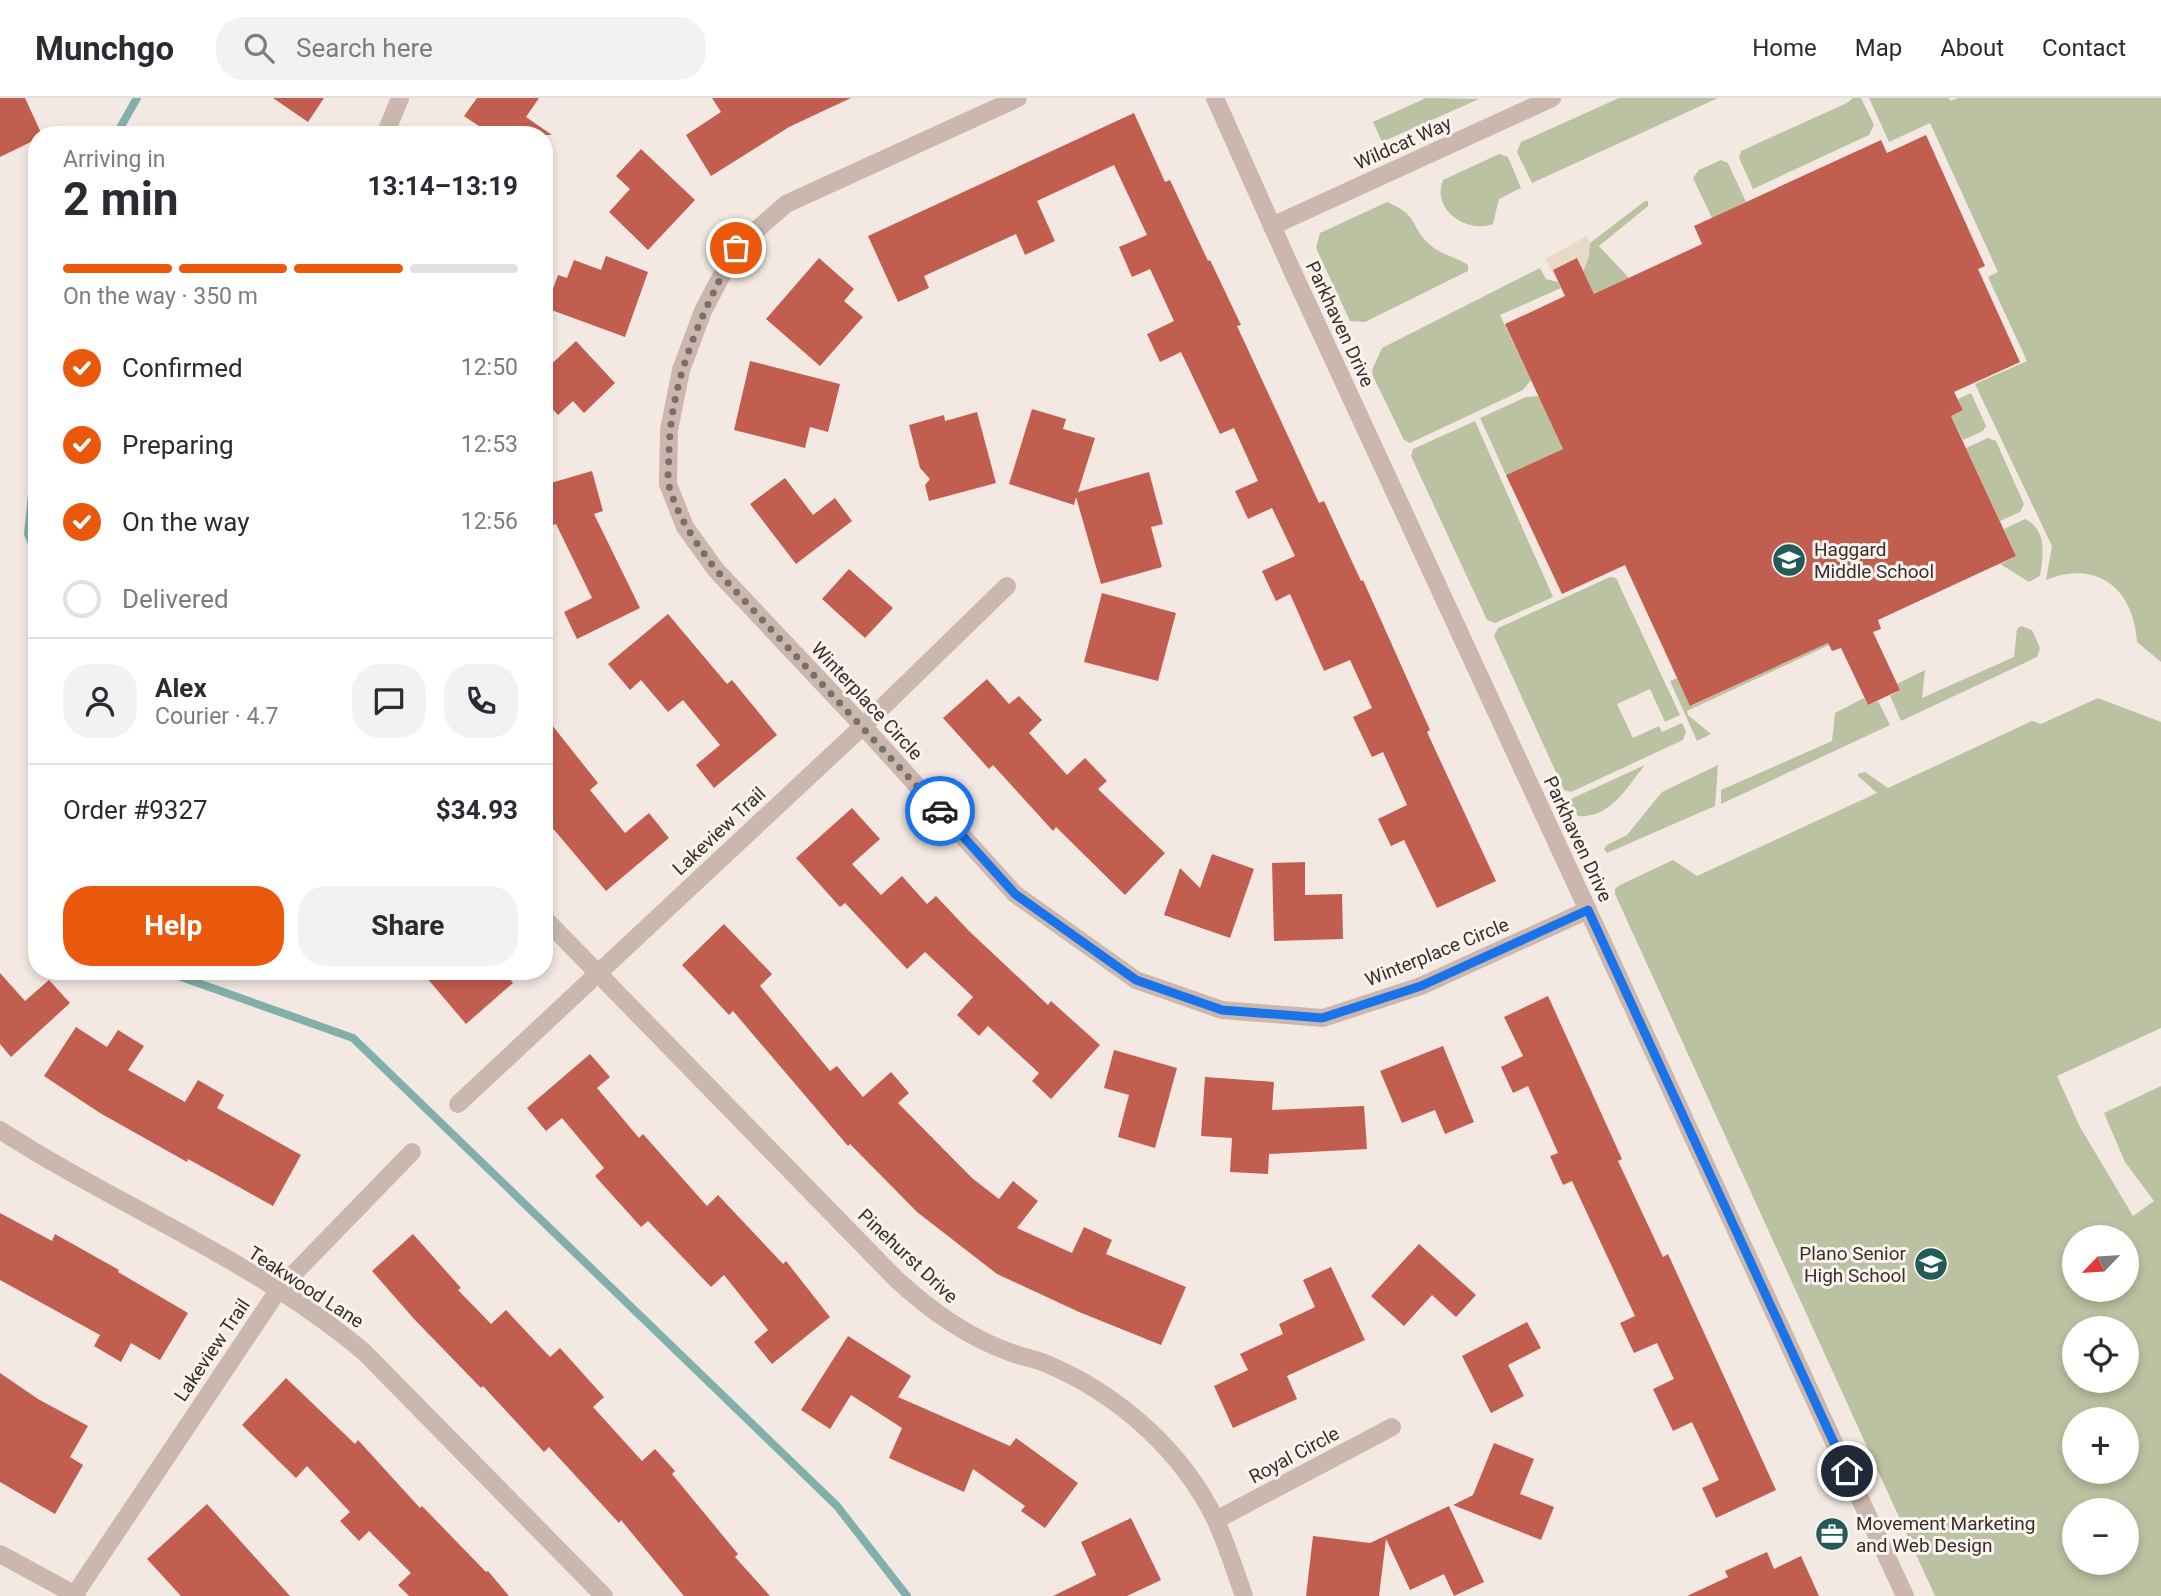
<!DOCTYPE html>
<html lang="en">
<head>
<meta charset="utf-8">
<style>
  :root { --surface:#fff; --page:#f2f2f3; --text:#2b2b33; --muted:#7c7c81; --line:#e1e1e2; --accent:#ea580c }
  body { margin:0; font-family:Roboto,sans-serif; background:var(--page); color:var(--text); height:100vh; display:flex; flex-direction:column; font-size:26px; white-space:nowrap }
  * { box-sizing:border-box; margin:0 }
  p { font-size:23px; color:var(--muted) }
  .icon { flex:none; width:38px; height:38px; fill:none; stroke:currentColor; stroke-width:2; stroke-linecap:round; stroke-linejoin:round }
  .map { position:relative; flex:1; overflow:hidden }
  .sheet { position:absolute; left:28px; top:28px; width:525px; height:854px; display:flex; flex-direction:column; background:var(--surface); border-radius:28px; box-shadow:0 4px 10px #0003 }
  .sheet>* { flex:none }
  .needle { width:46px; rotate:245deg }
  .tools { position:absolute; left:2062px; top:1127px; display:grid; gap:14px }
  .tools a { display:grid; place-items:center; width:77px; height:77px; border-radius:50%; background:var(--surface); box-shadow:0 4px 10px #0003; font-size:35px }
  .pin { position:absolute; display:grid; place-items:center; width:60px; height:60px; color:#fff; margin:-30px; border:4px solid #fff; border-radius:50%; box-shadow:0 2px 7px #0007 }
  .courier { position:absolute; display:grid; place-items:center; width:70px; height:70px; margin:-35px; border:5px solid #1a73e8; border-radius:50%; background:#fff; color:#222; box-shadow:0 2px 9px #0007 }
  .summary em { font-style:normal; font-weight:700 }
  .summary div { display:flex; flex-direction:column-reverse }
  .summary { display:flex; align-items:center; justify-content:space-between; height:119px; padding:0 35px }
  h1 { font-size:46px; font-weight:700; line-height:52px }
  .bar { display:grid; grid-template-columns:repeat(4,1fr); gap:10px 7px; align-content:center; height:84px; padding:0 35px }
  .bar i { height:9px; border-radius:5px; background:var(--line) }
  .bar .current { background:var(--accent) }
  .bar p { grid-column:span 4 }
  .line { display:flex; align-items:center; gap:18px; padding:0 35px; border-top:2px solid var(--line) }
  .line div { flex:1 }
  .round { display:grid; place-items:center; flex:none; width:74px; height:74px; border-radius:28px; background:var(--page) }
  ol { padding:0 35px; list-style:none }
  li { display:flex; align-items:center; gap:21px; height:77px }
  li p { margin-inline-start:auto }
  li .icon { padding:7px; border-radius:50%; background:var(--accent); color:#fff; stroke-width:4 }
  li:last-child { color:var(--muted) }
  li i { width:38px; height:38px; border:4px solid var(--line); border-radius:50% }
  .primary-button { display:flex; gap:14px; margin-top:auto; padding:14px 35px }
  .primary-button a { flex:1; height:80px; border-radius:28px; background:var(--accent); color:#fff; font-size:28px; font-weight:700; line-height:80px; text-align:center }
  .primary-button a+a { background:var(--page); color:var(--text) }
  header { display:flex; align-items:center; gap:42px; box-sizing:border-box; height:98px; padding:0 35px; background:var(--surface); border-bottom:2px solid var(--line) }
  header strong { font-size:33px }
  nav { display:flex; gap:38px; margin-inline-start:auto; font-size:24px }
  .search { width:490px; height:63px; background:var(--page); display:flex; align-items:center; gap:18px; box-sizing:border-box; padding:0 24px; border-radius:28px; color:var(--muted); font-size:26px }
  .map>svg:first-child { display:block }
  .green { fill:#bbc2a1; fill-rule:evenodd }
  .plaza { fill:#ead8c9 }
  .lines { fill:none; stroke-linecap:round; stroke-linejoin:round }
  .stream { stroke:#81b0ac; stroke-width:8 }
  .building { fill:#c25e50 }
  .minor { stroke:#cbb7ad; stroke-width:18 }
  .tertiary { stroke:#cbb7ad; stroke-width:18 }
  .done { stroke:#7b6f6c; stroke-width:7; stroke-dasharray:0 12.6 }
  .route { stroke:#1a73e8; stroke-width:9 }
  .labels { text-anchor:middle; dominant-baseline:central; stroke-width:6; stroke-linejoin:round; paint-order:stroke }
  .street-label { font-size:19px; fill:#3a2e2c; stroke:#faf3ee }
  .poi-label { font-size:19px; fill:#3a2e2c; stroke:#faf3ee; text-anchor:start }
</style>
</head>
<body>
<header>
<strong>Munchgo</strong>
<div class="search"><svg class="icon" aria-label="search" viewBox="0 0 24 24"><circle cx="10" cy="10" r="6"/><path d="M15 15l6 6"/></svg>Search here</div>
<nav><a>Home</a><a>Map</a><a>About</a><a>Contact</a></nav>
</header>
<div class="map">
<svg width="2161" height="1498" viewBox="0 0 2161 1498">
  <rect width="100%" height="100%" fill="#f3e9e2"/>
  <g class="green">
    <polygon points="1426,0 1479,1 1382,44 1373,24"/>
    <polygon points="1619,0 1718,0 1532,85 1517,54 1521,44"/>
    <polygon points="1853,0 1861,0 1874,27 1869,37 1753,91 1739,60 1741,53 1847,5"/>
    <path d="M 1869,0 L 1949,0 L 1950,3 L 1958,0 L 2161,0 L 2161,564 L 2137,544 C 2134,492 2098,461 2046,482 L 2052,448 L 1975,286 L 2027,263 L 1988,179 L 1998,174 L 1930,25 L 1889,44 Z"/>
    <path d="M 1499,56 L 1508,59 L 1521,90 L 1499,101 L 1493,126 C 1466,136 1431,111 1443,82 Z"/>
    <polygon points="1721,62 1728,65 1746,104 1712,120 1693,80 1699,72"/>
    <polygon points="1645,103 1648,103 1648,108 1599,148 1629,180 1597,202 1583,173 1588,161 1590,145"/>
    <path d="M 1387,104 C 1420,118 1409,127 1429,146 C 1441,157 1456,159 1468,167 L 1468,173 L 1365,224 L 1350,223 L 1316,150 L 1320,135 Z"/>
    <polygon points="1540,170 1546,181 1558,184 1561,190 1500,217 1531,282 1523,292 1410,345 1404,342 1373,278 1372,272 1382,250"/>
    <polygon points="1971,295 1986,328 1983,333 1963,342 1951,318 1963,312 1958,301"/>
    <polygon points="1539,298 1563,351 1506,377 1480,320 1526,299"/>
    <polygon points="1475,323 1553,499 1495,525 1487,522 1411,358 1413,351"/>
    <polygon points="1988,340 1996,343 2024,406 2020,414 2000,423 1966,350"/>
    <path d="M 2025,421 C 2048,432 2043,458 2040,478 L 2029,484 L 2000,466 L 2016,458 L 2004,431 Z"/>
    <polygon points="1610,479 1616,480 1680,617 1665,624 1650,591 1617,606 1633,640 1659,628 1662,634 1682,625 1686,634 1683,642 1571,694 1564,692 1494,538 1498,530"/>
    <polygon points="2021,528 2032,532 2040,550 2037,559 1901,623 1890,598 1900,592 1897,586 1925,572 1922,600 2014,559 2017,531"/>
    <polygon points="1828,545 1829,547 1687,613 1688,617 1711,636 1697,643 1670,583 1677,580 1691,608"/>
    <polygon points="1864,600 1868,607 1878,603 1890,627 1721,706 1721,692 1832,643 1835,615"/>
    <path d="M 2098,600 L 2161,624 L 2161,930 L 2057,978 L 2080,1029 L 2133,1118 L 2154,1103 L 2125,1064 L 2104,1015 L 2161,988 L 2161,1498 L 1935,1498 L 1615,796 L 1615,791 L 1620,787 L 1673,762 L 1697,778 L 1877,695 L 1858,678 L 1858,676 L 1865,674 L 1888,690 L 2032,623 L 2041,626 ZM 2074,1139 L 2126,1139 L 2126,1192 L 2074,1192 ZM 2074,1230 L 2126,1230 L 2126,1283 L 2074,1283 ZM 2074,1321 L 2126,1321 L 2126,1374 L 2074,1374 ZM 2074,1412 L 2126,1412 L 2126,1465 L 2074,1465 Z"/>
    <path d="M 1645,667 C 1627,689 1610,721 1578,718 L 1570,705 L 1571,701 Z"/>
    <polygon points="1718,667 1715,708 1607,755 1604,751 1607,747 1627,737 1662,694"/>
  </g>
  <polygon class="plaza" points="1587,138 1590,145 1588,161 1583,173 1553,172 1558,184 1545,161"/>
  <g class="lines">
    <g class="stream">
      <polyline points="116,37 137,0"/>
      <polyline points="37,347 28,436 37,457"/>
      <polyline points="164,873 353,940 837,1408 907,1498"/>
    </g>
  </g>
  <g class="building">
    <polygon points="0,0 25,0 42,37 37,37 37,41 0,59"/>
    <polygon points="273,0 324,0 308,24"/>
    <polygon points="477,0 539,0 526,19 552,37 492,37 464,18"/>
    <polygon points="712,0 851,0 789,29 711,78 686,37 721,14"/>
    <polygon points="1134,15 1165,84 1170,82 1208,163 1210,162 1241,227 1237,228 1319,405 1324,403 1361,483 1363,482 1430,632 1427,634 1496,783 1437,810 1404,742 1391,748 1378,721 1407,707 1383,654 1372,659 1353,619 1372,610 1350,562 1324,573 1290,496 1276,503 1262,473 1295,458 1272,410 1248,421 1235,393 1258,383 1234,330 1220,336 1181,254 1160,264 1147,236 1174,223 1150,171 1132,179 1119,149 1147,137 1114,67 1037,103 1055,143 1025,157 1016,136 924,178 929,190 898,204 868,138"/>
    <polygon points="1926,37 1985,168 1978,171 2020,264 1954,294 1963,312 1951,318 2016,458 1878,522 1881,531 1873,534 1900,592 1868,607 1841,550 1832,553 1828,545 1690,608 1625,467 1562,496 1506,377 1563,351 1505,226 1565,198 1553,172 1577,160 1594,196 1702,146 1694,128 1881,42 1887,55"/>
    <polygon points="641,51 695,102 648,152 609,114 630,91 616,78"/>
    <polygon points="606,158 648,174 625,239 546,210 558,177 567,180 574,162 601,172"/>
    <polygon points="819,160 854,191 844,203 863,219 820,268 766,221"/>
    <polygon points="576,243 615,285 584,315 573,303 558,317 544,302 544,273"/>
    <polygon points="750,263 840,286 828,334 810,329 805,350 734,332"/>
    <polygon points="1032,311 1066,321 1063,331 1095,340 1078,394 1149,374 1163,426 1151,429 1162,469 1101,486 1076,399 1074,407 1009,386"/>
    <polygon points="977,314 996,385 929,403 925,387 930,381 920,370 909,327 944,317 945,323"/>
    <polygon points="592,373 603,413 594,416 640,510 577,541 564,514 592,500 556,426 544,430 544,387"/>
    <polygon points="785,380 813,417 835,400 852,423 796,466 750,406"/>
    <polygon points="849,471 893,510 865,540 822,501"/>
    <polygon points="1102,495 1176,515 1158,583 1084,564"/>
    <polygon points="668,516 727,586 732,582 777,637 714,690 696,667 720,647 683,602 668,614 641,582 630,592 608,566"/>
    <polygon points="987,581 1009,606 1019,598 1042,622 1029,635 1067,677 1085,660 1107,683 1098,691 1165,755 1125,797 1056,729 1053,733 993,667 989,671 943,620"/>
    <polygon points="544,617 598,685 590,692 625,735 649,715 669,740 606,793 544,720"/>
    <polygon points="852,710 880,741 852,766 881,797 902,778 927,806 936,798 969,833 1048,907 1051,903 1100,947 1051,1001 1032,983 1039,975 988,928 979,938 957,917 973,899 925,854 907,871 845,805 840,809 796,760"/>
    <polygon points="1212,756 1254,771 1230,840 1164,817 1180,770 1200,790"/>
    <polygon points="1305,764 1305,797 1342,796 1343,841 1274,843 1272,765"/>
    <polygon points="724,826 772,876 760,888 830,973 837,968 863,999 891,974 909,995 898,1005 972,1080 999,1101 1013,1083 1038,1103 1017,1130 1072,1155 1084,1129 1112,1142 1106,1156 1186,1189 1161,1247 1079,1214 997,1176 917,1114 850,1046 848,1048 733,913 729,917 682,867"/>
    <polygon points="421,873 503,873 513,885 466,926"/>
    <polygon points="0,875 25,903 49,882 70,905 11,959 0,946"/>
    <polygon points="1548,898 1622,1061 1618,1063 1663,1159 1668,1156 1776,1392 1716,1420 1702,1390 1719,1382 1692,1324 1673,1333 1653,1291 1674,1281 1657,1245 1634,1255 1620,1225 1635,1218 1572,1083 1563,1087 1550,1058 1558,1055 1528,988 1513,995 1501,969 1523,958 1504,919"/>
    <polygon points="76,929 107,949 118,932 144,948 128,972 185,1004 198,982 224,997 217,1010 301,1057 273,1108 188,1061 187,1064 100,1015 44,978"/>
    <polygon points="1443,948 1474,1024 1445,1036 1435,1012 1402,1025 1380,973"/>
    <polygon points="1114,952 1177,970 1155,1050 1118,1039 1129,997 1104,990"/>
    <polygon points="590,956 610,979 597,990 639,1040 643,1036 707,1108 718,1097 783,1166 786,1163 830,1219 772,1266 754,1244 768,1232 724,1177 711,1189 648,1123 641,1129 595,1078 604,1070 562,1020 546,1033 527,1010"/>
    <polygon points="1205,979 1274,984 1272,1012 1364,1008 1367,1051 1269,1056 1268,1076 1230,1074 1232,1040 1201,1038"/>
    <polygon points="0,1115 52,1143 55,1136 119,1172 118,1174 188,1215 160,1262 131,1245 121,1264 94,1248 100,1237 0,1182"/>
    <polygon points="413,1136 461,1190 458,1192 491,1226 506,1212 550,1259 560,1250 604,1299 593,1309 642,1363 655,1351 675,1373 672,1376 738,1456 735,1459 770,1498 684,1498 621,1422 619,1425 549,1349 544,1354 483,1288 481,1290 415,1222 372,1173"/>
    <polygon points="1419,1146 1476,1197 1456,1219 1432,1197 1404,1228 1371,1198"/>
    <polygon points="1331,1169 1365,1242 1287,1278 1297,1301 1233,1330 1214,1288 1248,1272 1240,1256 1283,1236 1279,1226 1315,1209 1303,1182"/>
    <polygon points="1527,1224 1541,1250 1508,1267 1524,1298 1491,1315 1462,1258"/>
    <polygon points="848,1238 911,1278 898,1299 1010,1348 1016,1340 1078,1385 1045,1430 1021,1413 1025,1408 973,1371 964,1394 889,1360 902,1330 851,1297 830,1331 801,1312"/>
    <polygon points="0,1275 38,1301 88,1328 70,1359 83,1367 55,1416 0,1384"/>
    <polygon points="286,1280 355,1346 358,1342 420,1410 422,1408 486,1474 488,1473 509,1498 409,1498 398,1487 411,1475 369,1433 359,1443 340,1423 350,1414 307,1368 296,1380 242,1327"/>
    <polygon points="1494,1345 1534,1361 1520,1396 1554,1409 1541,1442 1453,1407 1473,1397"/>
    <polygon points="207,1406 290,1498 181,1498 147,1461"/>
    <polygon points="1449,1408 1484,1484 1454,1498 1444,1476 1410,1492 1386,1441 1379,1498 1306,1498 1313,1438 1370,1445"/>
    <polygon points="1131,1420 1161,1482 1127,1498 1053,1498 1096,1477 1081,1444"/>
    <polygon points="1767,1454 1774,1471 1801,1458 1819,1498 1687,1498 1728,1479 1725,1473"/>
  </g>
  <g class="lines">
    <g class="minor">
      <polyline points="1018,0 786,106 736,150 703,213 681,272 669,332 668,386 685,429 716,472 863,628 1015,796 1136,882 1222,912 1323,920 1421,888 1588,812"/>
      <polyline points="385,37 400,0"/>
      <polyline points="1272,128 1552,0"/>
      <path d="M 544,820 L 896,1181 C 931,1213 967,1239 1012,1255 C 1023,1259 1036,1261 1047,1266 C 1118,1296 1183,1353 1216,1423 C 1227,1447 1235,1473 1244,1498"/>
      <polyline points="458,1006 863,628 1007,488"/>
      <path d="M 0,1032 C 119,1109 255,1162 364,1254 L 604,1498"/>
      <polyline points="1216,1422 1392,1329"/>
      <polyline points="0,1456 77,1498"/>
      <polyline points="75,1496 279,1191 412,1054"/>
    </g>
    <polyline class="tertiary" points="1215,0 1290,168 1905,1498"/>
  </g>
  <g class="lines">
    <path class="done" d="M 736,150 C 702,215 670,281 669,356 C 669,366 667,379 669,388 C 678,420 696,445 716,472 L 940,713"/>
    <polyline class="route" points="940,713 1015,796 1136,882 1222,912 1322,920 1421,888 1588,812 1847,1373"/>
  </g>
  <defs>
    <g id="school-disc" transform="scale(1.75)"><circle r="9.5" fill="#225b57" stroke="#faf3ee"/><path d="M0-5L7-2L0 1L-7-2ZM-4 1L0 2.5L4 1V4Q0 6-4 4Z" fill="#fff"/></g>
    <g id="office-disc" transform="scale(1.75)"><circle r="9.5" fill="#225b57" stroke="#faf3ee"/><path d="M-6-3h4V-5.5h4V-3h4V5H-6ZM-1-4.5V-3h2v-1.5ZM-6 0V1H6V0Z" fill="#fff"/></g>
  </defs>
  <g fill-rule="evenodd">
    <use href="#school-disc" x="1789" y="462"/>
    <use href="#school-disc" x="1931" y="1166"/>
    <use href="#office-disc" x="1832" y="1436"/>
  </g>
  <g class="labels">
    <g class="street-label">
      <text transform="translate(1403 45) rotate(-24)">Wildcat Way</text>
      <text transform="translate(1340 226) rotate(65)">Parkhaven Drive</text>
      <text transform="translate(867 603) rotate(47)">Winterplace Circle</text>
      <text transform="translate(719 733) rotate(-43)">Lakeview Trail</text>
      <text transform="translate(1578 741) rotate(65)">Parkhaven Drive</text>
      <text transform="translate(1437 854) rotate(-22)">Winterplace Circle</text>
      <text transform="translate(908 1158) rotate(43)">Pinehurst Drive</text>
      <text transform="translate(306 1189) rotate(33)">Teakwood Lane</text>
      <text transform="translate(212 1252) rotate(-56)">Lakeview Trail</text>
      <text transform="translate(1294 1357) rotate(-28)">Royal Circle</text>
    </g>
    <g class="poi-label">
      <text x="1814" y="451">Haggard<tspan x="1814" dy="22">Middle School</tspan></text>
      <text x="1906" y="1155" text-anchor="end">Plano Senior<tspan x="1906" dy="22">High School</tspan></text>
      <text x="1856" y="1425">Movement Marketing<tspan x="1856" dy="22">and Web Design</tspan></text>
    </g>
  </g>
</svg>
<div class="tools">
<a><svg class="needle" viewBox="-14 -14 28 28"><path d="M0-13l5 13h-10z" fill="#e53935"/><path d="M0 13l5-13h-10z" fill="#7c7c81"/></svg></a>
<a><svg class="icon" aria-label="locate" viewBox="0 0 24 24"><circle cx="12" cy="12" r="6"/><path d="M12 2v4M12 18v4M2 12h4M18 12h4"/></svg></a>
<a>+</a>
<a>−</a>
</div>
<div class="pin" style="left:736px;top:150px;background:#ea580c"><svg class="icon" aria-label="bag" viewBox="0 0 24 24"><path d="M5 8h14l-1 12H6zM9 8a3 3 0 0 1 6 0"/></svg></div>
<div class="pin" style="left:1847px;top:1373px;background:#1f2937"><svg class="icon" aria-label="home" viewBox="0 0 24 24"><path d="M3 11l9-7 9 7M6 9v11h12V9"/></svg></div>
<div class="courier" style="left:940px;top:713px"><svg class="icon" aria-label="car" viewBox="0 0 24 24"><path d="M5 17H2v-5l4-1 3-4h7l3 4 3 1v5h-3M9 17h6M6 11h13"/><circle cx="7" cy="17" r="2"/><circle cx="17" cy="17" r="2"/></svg></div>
<section class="sheet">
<div class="summary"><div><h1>2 min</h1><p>Arriving in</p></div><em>13:14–13:19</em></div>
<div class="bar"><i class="current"></i><i class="current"></i><i class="current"></i><i></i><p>On the way · 350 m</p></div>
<ol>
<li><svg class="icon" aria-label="check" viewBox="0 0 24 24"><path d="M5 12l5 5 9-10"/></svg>Confirmed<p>12:50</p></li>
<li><svg class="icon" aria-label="check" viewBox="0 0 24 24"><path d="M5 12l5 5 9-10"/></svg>Preparing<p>12:53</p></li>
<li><svg class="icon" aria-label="check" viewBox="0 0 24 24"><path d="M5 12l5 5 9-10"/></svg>On the way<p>12:56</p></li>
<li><i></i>Delivered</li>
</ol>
<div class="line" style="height:126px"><a class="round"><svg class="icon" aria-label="person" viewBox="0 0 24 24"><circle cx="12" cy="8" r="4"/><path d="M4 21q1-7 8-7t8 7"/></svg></a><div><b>Alex</b><p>Courier · 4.7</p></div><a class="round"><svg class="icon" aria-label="chat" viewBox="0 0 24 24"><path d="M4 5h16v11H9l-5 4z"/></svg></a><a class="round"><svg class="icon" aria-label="phone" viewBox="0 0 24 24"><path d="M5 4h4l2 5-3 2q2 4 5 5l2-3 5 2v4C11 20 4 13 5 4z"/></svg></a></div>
<div class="line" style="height:91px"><div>Order #9327</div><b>$34.93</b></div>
<div class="primary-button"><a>Help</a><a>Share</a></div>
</section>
</div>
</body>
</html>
